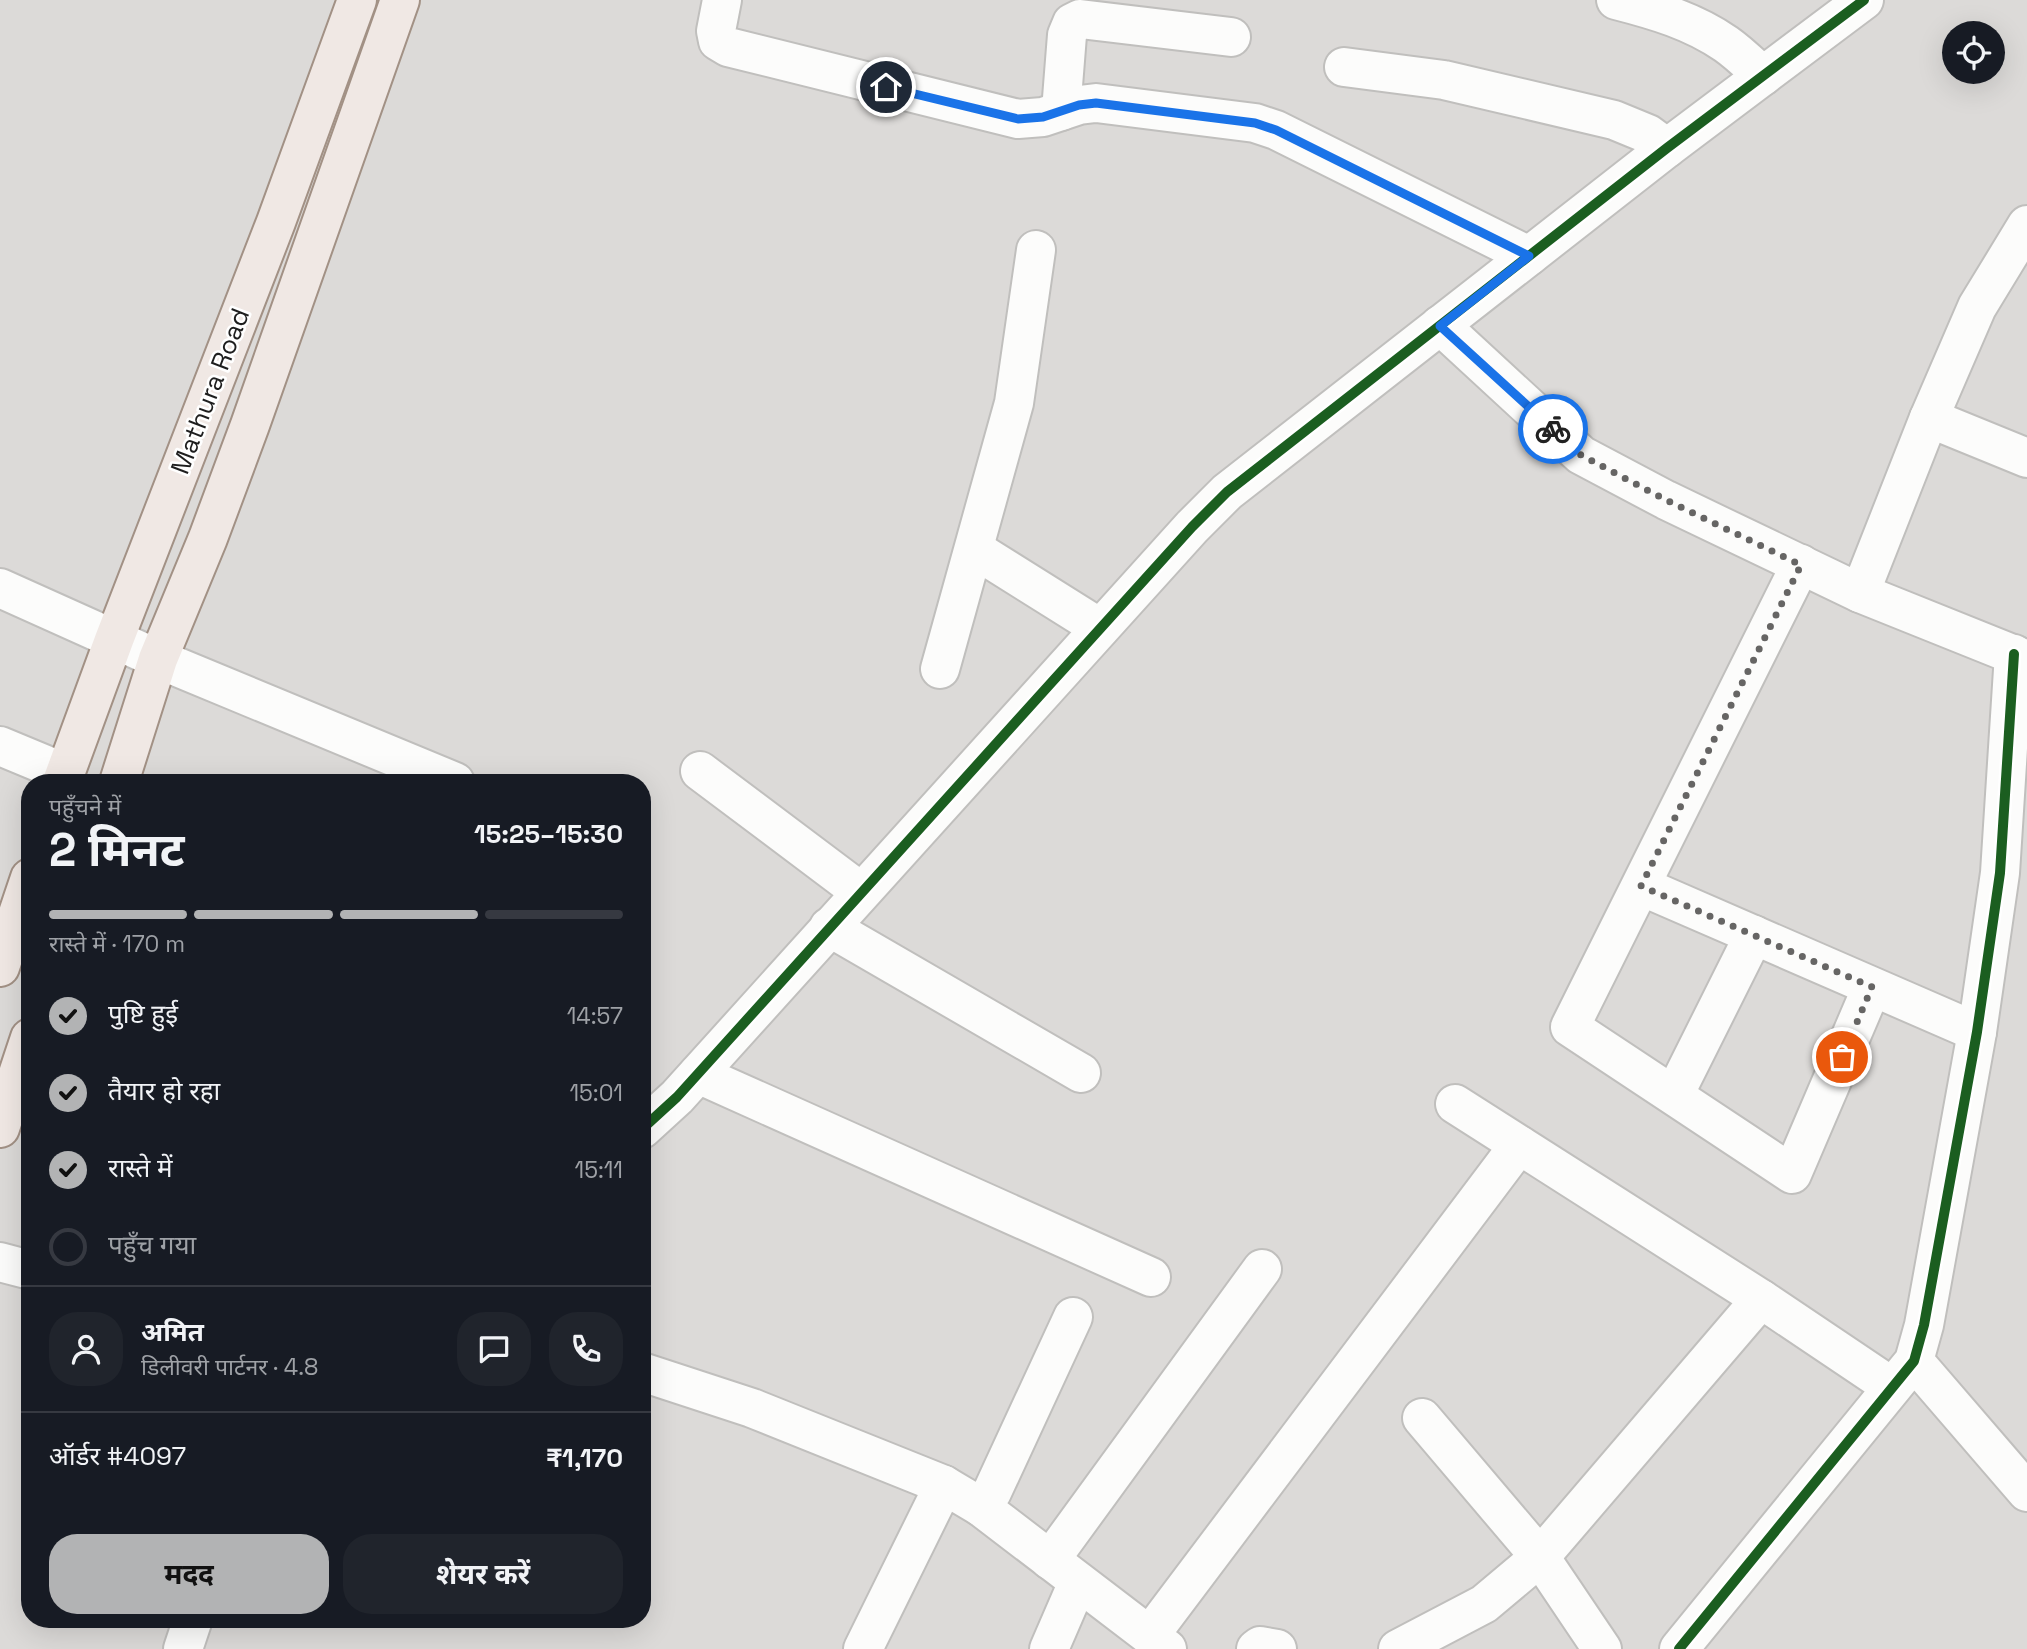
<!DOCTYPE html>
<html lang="hi">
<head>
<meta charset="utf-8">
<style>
  :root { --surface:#171b24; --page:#20242c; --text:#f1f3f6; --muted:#9ea1a6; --line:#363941; --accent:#b2b3b4 }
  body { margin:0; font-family:"Space Grotesk","Noto Sans Devanagari",sans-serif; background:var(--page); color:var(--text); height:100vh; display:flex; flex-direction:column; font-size:26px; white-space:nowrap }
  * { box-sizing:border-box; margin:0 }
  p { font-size:23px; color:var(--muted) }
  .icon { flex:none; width:38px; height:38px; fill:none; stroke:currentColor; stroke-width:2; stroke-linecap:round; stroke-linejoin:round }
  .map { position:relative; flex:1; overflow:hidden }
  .side { position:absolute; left:21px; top:774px; width:630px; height:854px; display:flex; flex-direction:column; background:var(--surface); border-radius:28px; box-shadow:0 7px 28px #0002 }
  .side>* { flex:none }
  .buttons { position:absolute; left:1942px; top:21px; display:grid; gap:14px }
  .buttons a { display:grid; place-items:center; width:63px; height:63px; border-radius:50%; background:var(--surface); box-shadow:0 7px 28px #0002; font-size:35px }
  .pin { position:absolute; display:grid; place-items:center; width:60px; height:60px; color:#fff; margin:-30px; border:4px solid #fff; border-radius:50%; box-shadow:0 2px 7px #0007 }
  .courier { position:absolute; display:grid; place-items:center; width:70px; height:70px; margin:-35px; border:5px solid #1a73e8; border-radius:50%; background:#fff; color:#222; box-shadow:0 2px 9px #0007 }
  .head em { font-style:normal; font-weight:700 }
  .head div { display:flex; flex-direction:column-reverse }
  .head { display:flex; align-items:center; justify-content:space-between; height:119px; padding:0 28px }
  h1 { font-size:46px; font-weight:700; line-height:52px }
  .bar { display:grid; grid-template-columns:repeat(4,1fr); gap:10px 7px; align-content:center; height:84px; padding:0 28px }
  .bar i { height:9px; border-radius:5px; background:var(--line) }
  .bar .current { background:var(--accent) }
  .bar p { grid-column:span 4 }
  .line { display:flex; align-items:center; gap:18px; padding:0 28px; border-top:2px solid var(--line) }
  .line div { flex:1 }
  .round { display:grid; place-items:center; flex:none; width:74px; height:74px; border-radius:28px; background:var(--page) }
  ol { padding:0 28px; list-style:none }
  li { display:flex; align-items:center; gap:21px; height:77px }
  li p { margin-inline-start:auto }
  li .icon { padding:7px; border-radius:50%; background:var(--accent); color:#111; stroke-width:4 }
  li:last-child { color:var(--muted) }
  li i { width:38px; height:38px; border:4px solid var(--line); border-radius:50% }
  .action { display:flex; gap:14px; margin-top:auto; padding:14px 28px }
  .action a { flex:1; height:80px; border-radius:28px; background:var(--accent); color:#111; font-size:28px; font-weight:700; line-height:80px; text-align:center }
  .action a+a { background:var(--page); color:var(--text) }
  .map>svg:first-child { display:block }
  .residential { fill:#dcdad8; fill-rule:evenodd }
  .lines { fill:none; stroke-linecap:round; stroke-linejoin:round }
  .minor-casing { stroke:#c0bfbd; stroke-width:42 }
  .major-casing { stroke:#a29185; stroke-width:42 }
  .minor { stroke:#fcfcfb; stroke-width:38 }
  .major { stroke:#f0e8e4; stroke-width:38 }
  .cycleway-casing { stroke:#fff; stroke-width:15 }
  .cycleway { stroke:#1b5e20; stroke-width:10 }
  .done { stroke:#666564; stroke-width:7; stroke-dasharray:0 12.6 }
  .route { stroke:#1a73e8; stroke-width:9 }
  .labels { text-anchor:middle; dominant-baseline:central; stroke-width:5; stroke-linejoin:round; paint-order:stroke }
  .street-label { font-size:26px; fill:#1e1e1e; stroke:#fff }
</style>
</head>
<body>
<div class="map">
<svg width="2027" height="1649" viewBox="0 0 2027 1649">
  <rect width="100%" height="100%" fill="#edeae7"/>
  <path class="residential" d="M 0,0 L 2027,0 L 2027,1649 L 0,1649 ZM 1955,33 L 1993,33 L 1993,72 L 1955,72 ZM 30,782 L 642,782 L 642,1619 L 30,1619 Z"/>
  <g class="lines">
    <g class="minor-casing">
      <g id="minor">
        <polyline points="722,0 716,31 718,41 728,47 1018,119 1043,117 1079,105 1096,103 1255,123 1276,130 1529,256"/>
        <path d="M 1616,0 C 1655,10 1693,21 1726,44 C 1739,53 1751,65 1763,76"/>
        <polyline points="1344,67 1444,80 1614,120 1648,134 1667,148"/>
        <polyline points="1061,111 1067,35 1072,23 1080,19 1231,37"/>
        <polyline points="1440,325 1581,455 1666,500 1860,593 2027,660"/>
        <polyline points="1929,418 2027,458"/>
        <polyline points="974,549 1100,628"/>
        <polyline points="1801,564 1570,1027 1792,1174 1872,987"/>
        <polyline points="0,588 158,659 455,782"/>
        <polyline points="1860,593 1929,418 1977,307 2027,225"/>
        <polyline points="940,669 1014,403 1036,250"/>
        <polyline points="0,746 65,773"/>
        <polyline points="700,771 861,892"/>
        <polyline points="1641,886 1977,1032"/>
        <polyline points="829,927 1081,1073"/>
        <polyline points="698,1074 1151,1277"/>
        <polyline points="1674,1095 1754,935"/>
        <polyline points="1455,1104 1761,1299 1892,1387"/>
        <polyline points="642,1129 677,1097 1192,527 1227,492 1667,148 1864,0"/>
        <polyline points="0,1262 30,1270"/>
        <polyline points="1914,1361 2027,1492"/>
        <polyline points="642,1372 752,1408 944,1485 981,1507 992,1492 1073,1317"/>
        <polyline points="1422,1418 1540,1557 1602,1649"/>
        <polyline points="981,1507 1167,1649"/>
        <polyline points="1050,1560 1262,1269"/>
        <polyline points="1150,1635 1519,1145"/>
        <polyline points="183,1649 193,1619"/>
        <polyline points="863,1649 944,1485"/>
        <polyline points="1049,1649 1078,1582"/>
        <polyline points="1256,1649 1260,1646 1277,1649"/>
        <polyline points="1398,1649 1484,1604 1540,1557 1761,1299"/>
        <polyline points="1679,1649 1914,1361 1924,1325 1977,1032 2000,873 2014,654"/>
      </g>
    </g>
    <g class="major-casing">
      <g id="major">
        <polyline points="62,782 114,640 276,222 357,0"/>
        <polyline points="119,782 158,659 208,538 250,425 400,0"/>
        <polyline points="0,967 30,878"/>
        <polyline points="0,1128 30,1038"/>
      </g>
    </g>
    <use href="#minor" class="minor"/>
    <use href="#major" class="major"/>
    <g class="cycleway-casing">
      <g id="cycleway">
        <polyline points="642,1129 677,1097 1192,527 1227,492 1667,148 1864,0"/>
        <polyline points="1679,1649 1914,1361 1924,1325 1977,1032 2000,873 2014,654"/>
      </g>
    </g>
    <use href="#cycleway" class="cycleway"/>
  </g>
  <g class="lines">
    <polyline class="done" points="1553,429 1581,455 1666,500 1801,565 1641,886 1872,987 1842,1057"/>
    <polyline class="route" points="886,87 1018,119 1043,117 1079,105 1096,103 1255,123 1276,130 1529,256 1440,326 1553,429"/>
  </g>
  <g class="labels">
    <g class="street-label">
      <text transform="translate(210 391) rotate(-69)">Mathura Road</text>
    </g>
  </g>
</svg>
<div class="buttons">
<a><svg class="icon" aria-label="locate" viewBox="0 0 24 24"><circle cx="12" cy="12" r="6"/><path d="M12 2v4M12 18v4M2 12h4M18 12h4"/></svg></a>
</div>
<div class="pin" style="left:1842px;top:1057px;background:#ea580c"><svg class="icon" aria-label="bag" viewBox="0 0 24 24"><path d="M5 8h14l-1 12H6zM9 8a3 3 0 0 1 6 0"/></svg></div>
<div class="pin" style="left:886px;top:87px;background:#1f2937"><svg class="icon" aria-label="home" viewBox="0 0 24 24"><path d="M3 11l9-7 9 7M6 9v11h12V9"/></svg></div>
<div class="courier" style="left:1553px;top:429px"><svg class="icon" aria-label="bike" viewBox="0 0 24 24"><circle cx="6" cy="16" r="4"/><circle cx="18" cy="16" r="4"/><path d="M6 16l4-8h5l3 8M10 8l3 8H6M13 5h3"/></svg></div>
<section class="side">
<div class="head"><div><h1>2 मिनट</h1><p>पहुँचने में</p></div><em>15:25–15:30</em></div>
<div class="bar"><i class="current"></i><i class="current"></i><i class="current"></i><i></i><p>रास्ते में · 170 m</p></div>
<ol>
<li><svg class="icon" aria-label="check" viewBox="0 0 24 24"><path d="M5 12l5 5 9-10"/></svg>पुष्टि हुई<p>14:57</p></li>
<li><svg class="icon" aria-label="check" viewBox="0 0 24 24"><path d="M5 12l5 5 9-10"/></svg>तैयार हो रहा<p>15:01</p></li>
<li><svg class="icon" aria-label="check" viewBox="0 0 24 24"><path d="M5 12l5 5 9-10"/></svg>रास्ते में<p>15:11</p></li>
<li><i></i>पहुँच गया</li>
</ol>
<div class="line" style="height:126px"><a class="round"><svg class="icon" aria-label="person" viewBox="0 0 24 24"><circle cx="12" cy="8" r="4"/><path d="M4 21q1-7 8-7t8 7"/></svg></a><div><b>अमित</b><p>डिलीवरी पार्टनर · 4.8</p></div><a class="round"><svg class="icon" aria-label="chat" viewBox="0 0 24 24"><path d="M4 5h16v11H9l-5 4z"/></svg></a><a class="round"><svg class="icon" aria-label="phone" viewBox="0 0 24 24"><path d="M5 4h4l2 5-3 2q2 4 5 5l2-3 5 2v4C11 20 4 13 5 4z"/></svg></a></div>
<div class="line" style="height:91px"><div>ऑर्डर #4097</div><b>₹1,170</b></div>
<div class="action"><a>मदद</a><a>शेयर करें</a></div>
</section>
</div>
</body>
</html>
